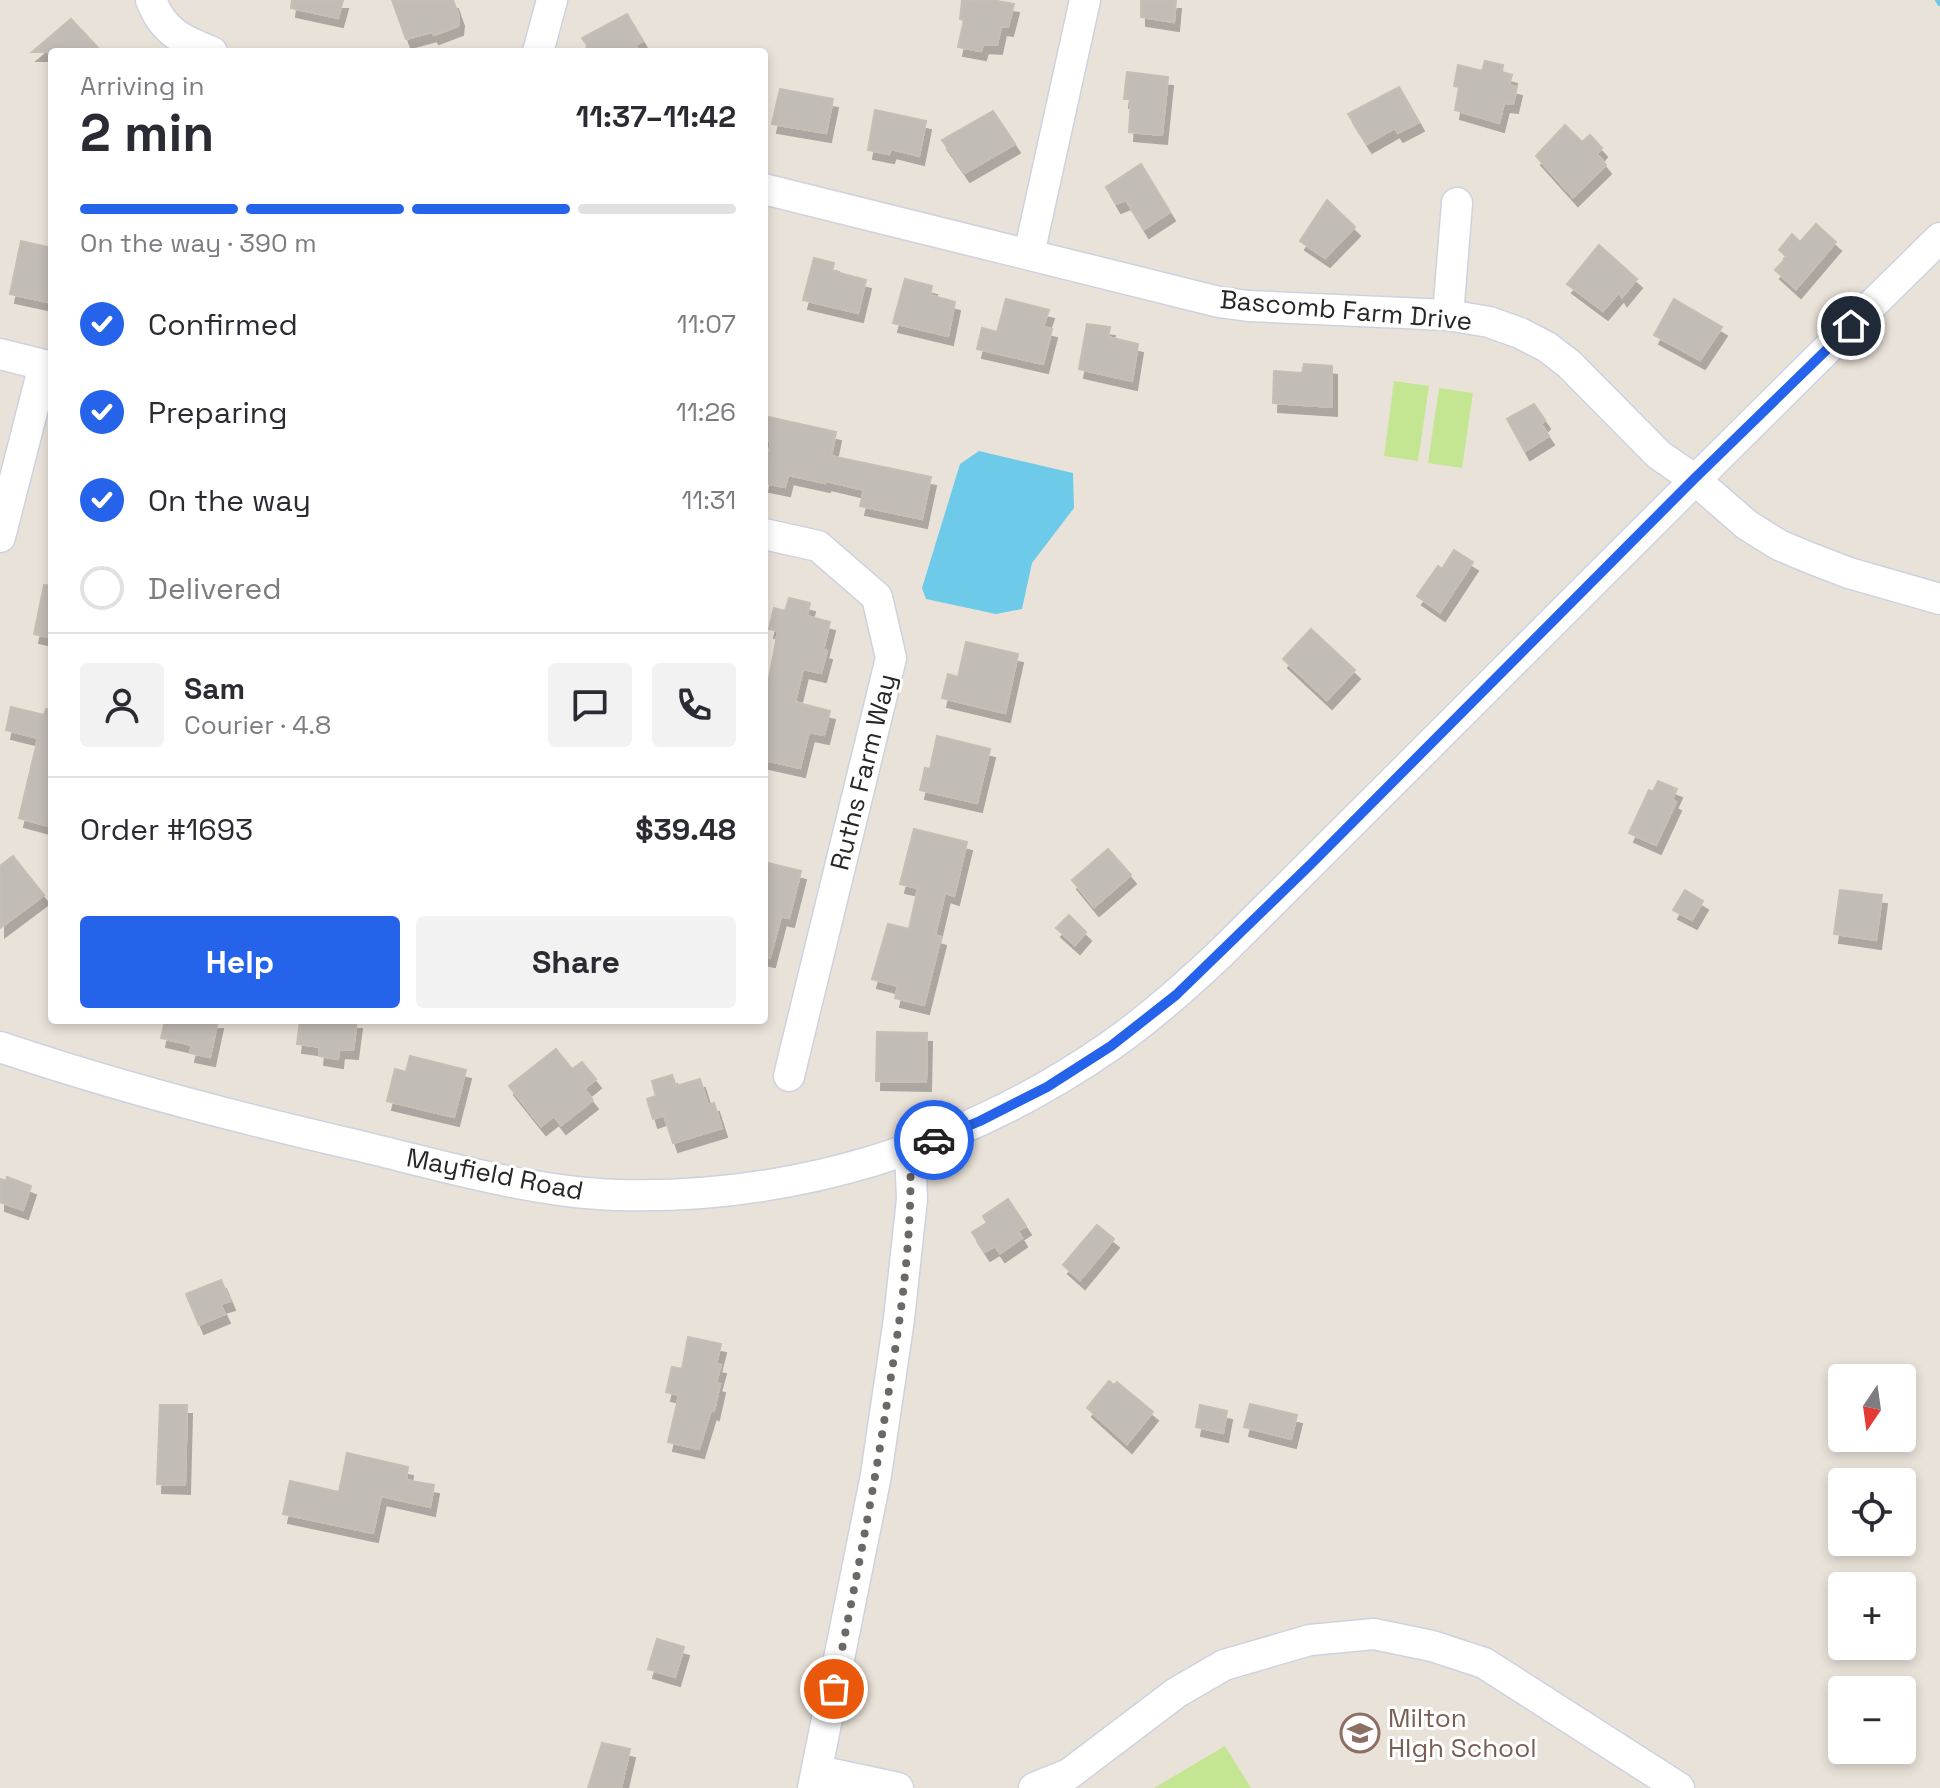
<!DOCTYPE html>
<html lang="en">
<head>
<meta charset="utf-8">
<style>
  :root { --surface:#fff; --page:#f2f2f3; --text:#2b2b33; --muted:#7c7c81; --line:#e1e1e2; --accent:#2563eb }
  body { margin:0; font-family:"Space Grotesk",sans-serif; background:var(--page); color:var(--text); height:100vh; display:flex; flex-direction:column; font-size:30px; white-space:nowrap }
  * { box-sizing:border-box; margin:0 }
  p { font-size:26px; color:var(--muted) }
  .icon { flex:none; width:44px; height:44px; fill:none; stroke:currentColor; stroke-width:2; stroke-linecap:round; stroke-linejoin:round }
  .map { position:relative; flex:1; overflow:hidden }
  .details { position:absolute; left:48px; top:48px; width:720px; height:976px; display:flex; flex-direction:column; background:var(--surface); border-radius:8px; box-shadow:0 4px 12px #0003 }
  .details>* { flex:none }
  .needle { width:52px; rotate:193deg }
  .controls { position:absolute; left:1828px; top:1364px; display:grid; gap:16px }
  .controls a { display:grid; place-items:center; width:88px; height:88px; border-radius:8px; background:var(--surface); box-shadow:0 4px 12px #0003; font-size:40px }
  .pin { position:absolute; display:grid; place-items:center; width:68px; height:68px; color:#fff; margin:-34px; border:4px solid #fff; border-radius:50%; box-shadow:0 2px 8px #0007 }
  .courier { position:absolute; display:grid; place-items:center; width:80px; height:80px; margin:-40px; border:6px solid #2563eb; border-radius:50%; background:#fff; color:#222; box-shadow:0 2px 10px #0007 }
  .headline em { font-style:normal; font-weight:700 }
  .headline div { display:flex; flex-direction:column-reverse }
  .headline { display:flex; align-items:center; justify-content:space-between; height:136px; padding:0 32px }
  h1 { font-size:52px; font-weight:700; line-height:60px }
  .bar { display:grid; grid-template-columns:repeat(4,1fr); gap:12px 8px; align-content:center; height:96px; padding:0 32px }
  .bar i { height:10px; border-radius:6px; background:var(--line) }
  .bar .current { background:var(--accent) }
  .bar p { grid-column:span 4 }
  .line { display:flex; align-items:center; gap:20px; padding:0 32px; border-top:2px solid var(--line) }
  .line div { flex:1 }
  .round { display:grid; place-items:center; flex:none; width:84px; height:84px; border-radius:8px; background:var(--page) }
  ol { padding:0 32px; list-style:none }
  li { display:flex; align-items:center; gap:24px; height:88px }
  li p { margin-inline-start:auto }
  li .icon { padding:8px; border-radius:50%; background:var(--accent); color:#fff; stroke-width:4 }
  li:last-child { color:var(--muted) }
  li i { width:44px; height:44px; border:4px solid var(--line); border-radius:50% }
  .action { display:flex; gap:16px; margin-top:auto; padding:16px 32px }
  .action a { flex:1; height:92px; border-radius:8px; background:var(--accent); color:#fff; font-size:32px; font-weight:700; line-height:92px; text-align:center }
  .action a+a { background:var(--page); color:var(--text) }
  .map>svg:first-child { display:block }
  .pitch { fill:#c4e692 }
  .water { fill:#6ecae9 }
  .lines { fill:none; stroke-linecap:round; stroke-linejoin:round }
  .stream { stroke:#6ecae9; stroke-width:6 }
  .building { fill:#c1bcb5; stroke:#c4beb3; stroke-width:2; filter:url(#shadow) }
  .minor-casing { stroke:#ced2e0; stroke-width:33 }
  .minor { stroke:#fff; stroke-width:30 }
  .done { stroke:#6b6865; stroke-width:8; stroke-dasharray:0 14.4 }
  .route { stroke:#2563eb; stroke-width:10 }
  .labels { text-anchor:middle; dominant-baseline:central; stroke-width:6; stroke-linejoin:round; paint-order:stroke }
  .street-label { font-size:26px; fill:#272727; stroke:#fff }
  .education-label { font-size:26px; fill:#785e54; stroke:#fff; text-anchor:start }
</style>
</head>
<body>
<div class="map">
<svg width="1940" height="1788" viewBox="0 0 1940 1788">
  <defs>
    <filter id="shadow"><feDropShadow dx="5" dy="9" stdDeviation="0" flood-color="#0004"/></filter>
  </defs>
  <rect width="100%" height="100%" fill="#e9e2d9"/>
  <g class="pitch">
    <polygon points="1394,381 1429,386 1418,461 1384,456"/>
    <polygon points="1439,388 1473,393 1462,468 1428,463"/>
    <polygon points="1225,1746 1251,1788 1154,1788"/>
  </g>
  <polygon class="water" points="979,451 1073,473 1074,508 1032,563 1022,609 996,614 926,599 922,588 960,464"/>
  <g class="lines">
    <polyline class="stream" points="1938,0 1940,3"/>
  </g>
  <g class="building">
    <polygon points="292,0 343,0 338,18 291,8"/>
    <polygon points="392,0 453,0 459,17 458,26 434,35 432,32 406,39"/>
    <polygon points="992,0 1014,4 1008,27 1001,26 997,45 983,44 981,51 958,47 964,20 960,19 962,1"/>
    <polygon points="1141,0 1176,0 1174,22 1141,17"/>
    <polygon points="627,14 643,41 636,45 638,52 592,52 582,38"/>
    <polygon points="71,19 102,52 32,52"/>
    <polygon points="1485,61 1503,65 1502,72 1512,75 1509,85 1517,87 1513,104 1504,103 1499,123 1455,110 1459,87 1454,86 1458,65 1482,71"/>
    <polygon points="1127,72 1168,77 1162,135 1129,132 1131,99 1124,99"/>
    <polygon points="1399,87 1419,122 1398,133 1395,128 1367,144 1348,114"/>
    <polygon points="780,89 833,99 826,133 772,124"/>
    <polygon points="875,110 926,121 919,156 891,149 889,154 868,150"/>
    <polygon points="993,111 1015,144 965,173 942,140"/>
    <polygon points="1565,125 1582,142 1590,135 1602,148 1597,154 1606,165 1573,197 1536,156"/>
    <polygon points="1141,164 1170,212 1144,229 1126,200 1116,204 1106,187"/>
    <polygon points="1327,200 1355,227 1325,258 1300,241"/>
    <polygon points="1816,224 1836,242 1796,289 1775,270 1787,257 1779,250 1792,234 1800,242"/>
    <polygon points="21,241 52,248 52,303 10,294"/>
    <polygon points="1599,245 1637,279 1622,297 1619,292 1603,311 1567,284"/>
    <polygon points="814,258 834,263 832,271 866,280 858,313 803,300"/>
    <polygon points="905,279 932,286 930,295 955,302 948,336 893,323"/>
    <polygon points="1006,299 1049,310 1043,327 1052,329 1043,364 977,349 982,328 997,332"/>
    <polygon points="1674,299 1722,327 1700,360 1654,335"/>
    <polygon points="1087,324 1110,327 1108,337 1138,344 1132,381 1079,369"/>
    <polygon points="1304,364 1332,366 1332,407 1273,403 1274,371 1302,373"/>
    <polygon points="1534,404 1545,420 1541,424 1549,436 1525,451 1507,419"/>
    <polygon points="764,416 836,432 831,456 931,477 922,519 860,506 864,490 826,481 825,483 788,475 785,487 764,483 771,441 764,440"/>
    <polygon points="1454,550 1473,562 1440,612 1417,596 1438,566 1442,569"/>
    <polygon points="44,585 52,586 52,638 34,634"/>
    <polygon points="789,598 810,603 807,616 830,622 823,650 827,651 821,673 803,669 795,702 830,711 824,735 809,732 800,768 764,760 764,704 778,631 769,629 774,608 785,611"/>
    <polygon points="1311,629 1355,670 1327,700 1283,659"/>
    <polygon points="966,642 1018,654 1005,713 942,698 948,674 958,677"/>
    <polygon points="11,707 44,715 46,709 52,709 52,827 19,818 38,738 6,730"/>
    <polygon points="937,736 990,749 977,803 920,790 925,768 930,769"/>
    <polygon points="1658,781 1677,789 1672,800 1676,802 1656,845 1629,833 1649,790 1653,792"/>
    <polygon points="914,829 967,842 954,896 945,893 935,935 941,937 924,1005 895,998 898,986 872,979 888,924 909,929 918,888 900,884"/>
    <polygon points="1108,849 1131,875 1094,907 1072,880"/>
    <polygon points="13,856 44,895 0,928 0,866"/>
    <polygon points="764,862 801,871 789,918 781,916 770,958 764,957"/>
    <polygon points="1685,890 1703,901 1692,920 1673,910"/>
    <polygon points="1840,890 1882,895 1876,940 1834,934"/>
    <polygon points="1069,915 1086,932 1075,945 1056,928"/>
    <polygon points="165,1020 218,1020 210,1057 190,1053 192,1045 161,1038"/>
    <polygon points="300,1020 357,1020 353,1050 339,1049 338,1059 319,1056 320,1047 297,1044"/>
    <polygon points="877,1032 927,1033 926,1082 876,1081"/>
    <polygon points="556,1049 572,1069 582,1062 596,1079 584,1089 593,1100 561,1125 554,1116 541,1126 509,1086"/>
    <polygon points="410,1056 466,1070 454,1117 387,1101 395,1069 406,1072"/>
    <polygon points="672,1075 676,1086 700,1079 708,1105 714,1103 722,1128 673,1143 664,1115 653,1119 647,1099 656,1096 652,1081"/>
    <polygon points="7,1177 31,1186 23,1210 0,1202 0,1179 6,1181"/>
    <polygon points="1008,1199 1026,1226 1018,1231 1022,1238 1000,1253 995,1246 985,1252 972,1232 987,1223 983,1216"/>
    <polygon points="1097,1225 1114,1239 1080,1280 1063,1265"/>
    <polygon points="221,1280 230,1301 220,1304 225,1314 199,1325 186,1294"/>
    <polygon points="688,1337 721,1344 716,1364 721,1365 716,1383 720,1384 714,1411 711,1410 699,1449 668,1442 679,1395 666,1392 672,1367 682,1369"/>
    <polygon points="1109,1381 1114,1385 1117,1382 1153,1412 1127,1444 1087,1408"/>
    <polygon points="1250,1404 1297,1415 1291,1439 1244,1427"/>
    <polygon points="160,1405 187,1405 185,1485 157,1484"/>
    <polygon points="1200,1405 1227,1411 1223,1433 1196,1427"/>
    <polygon points="347,1453 408,1467 406,1480 434,1485 430,1507 381,1496 373,1533 283,1514 290,1481 339,1492"/>
    <polygon points="657,1639 684,1647 675,1677 648,1669"/>
    <polygon points="602,1743 630,1749 621,1788 588,1788"/>
  </g>
  <g class="lines">
    <g class="minor-casing">
      <g id="minor">
        <path d="M 151,0 C 163,32 182,40 212,52"/>
        <polyline points="538,52 552,0"/>
        <polyline points="764,189 1219,302 1248,306 1448,315 1489,322 1520,333 1547,347 1569,364 1659,455 1694,479 1747,525 1779,545 1810,558 1849,573 1940,599"/>
        <polyline points="1029,254 1085,0"/>
        <polyline points="1448,315 1457,203"/>
        <polyline points="0,354 52,367"/>
        <polyline points="764,534 818,546 877,597 891,658 789,1076"/>
        <polyline points="0,537 44,365"/>
        <path d="M 0,1047 C 118,1087 238,1118 360,1146 C 444,1166 530,1192 617,1195 C 793,1200 965,1147 1110,1046 C 1149,1019 1185,987 1220,954 C 1460,716 1698,475 1940,238"/>
        <polyline points="818,1771 898,1788"/>
        <polyline points="813,1788 876,1475 899,1319 912,1199 910,1150"/>
        <polyline points="1034,1788 1069,1774 1176,1693 1224,1665 1310,1640 1374,1634 1432,1646 1484,1663 1679,1788"/>
      </g>
    </g>
    <use href="#minor" class="minor"/>
  </g>
  <g class="lines">
    <path class="done" d="M 834,1689 C 855,1585 876,1481 891,1376 C 903,1301 913,1226 910,1150 L 934,1140"/>
    <polyline class="route" points="934,1140 980,1121 1047,1087 1111,1046 1176,995 1310,865 1694,479 1851,326"/>
  </g>
  <defs>
    <g id="school-ring" transform="scale(2)"><circle r="9.5" fill="#fff" stroke="#8d6e63" stroke-width="1.5"/><path d="M0-5L7-2L0 1L-7-2ZM-4 1L0 2.5L4 1V4Q0 6-4 4Z" fill="#8d6e63"/></g>
  </defs>
  <g fill-rule="evenodd">
    <use href="#school-ring" x="1360" y="1733"/>
  </g>
  <g class="labels">
    <g class="street-label">
      <text transform="translate(1346 310) rotate(5)">Bascomb Farm Drive</text>
      <text transform="translate(863 772) rotate(-76)">Ruths Farm Way</text>
      <text transform="translate(495 1174) rotate(11)">Mayfield Road</text>
    </g>
    <g class="education-label">
      <text x="1388" y="1718">Milton<tspan x="1388" dy="30">HIgh School</tspan></text>
    </g>
  </g>
</svg>
<div class="controls">
<a><svg class="needle" viewBox="-14 -14 28 28"><path d="M0-13l5 13h-10z" fill="#e53935"/><path d="M0 13l5-13h-10z" fill="#7c7c81"/></svg></a>
<a><svg class="icon" aria-label="locate" viewBox="0 0 24 24"><circle cx="12" cy="12" r="6"/><path d="M12 2v4M12 18v4M2 12h4M18 12h4"/></svg></a>
<a>+</a>
<a>−</a>
</div>
<div class="pin" style="left:834px;top:1689px;background:#ea580c"><svg class="icon" aria-label="bag" viewBox="0 0 24 24"><path d="M5 8h14l-1 12H6zM9 8a3 3 0 0 1 6 0"/></svg></div>
<div class="pin" style="left:1851px;top:326px;background:#1f2937"><svg class="icon" aria-label="home" viewBox="0 0 24 24"><path d="M3 11l9-7 9 7M6 9v11h12V9"/></svg></div>
<div class="courier" style="left:934px;top:1140px"><svg class="icon" aria-label="car" viewBox="0 0 24 24"><path d="M5 17H2v-5l4-1 3-4h7l3 4 3 1v5h-3M9 17h6M6 11h13"/><circle cx="7" cy="17" r="2"/><circle cx="17" cy="17" r="2"/></svg></div>
<section class="details">
<div class="headline"><div><h1>2 min</h1><p>Arriving in</p></div><em>11:37–11:42</em></div>
<div class="bar"><i class="current"></i><i class="current"></i><i class="current"></i><i></i><p>On the way · 390 m</p></div>
<ol>
<li><svg class="icon" aria-label="check" viewBox="0 0 24 24"><path d="M5 12l5 5 9-10"/></svg>Confirmed<p>11:07</p></li>
<li><svg class="icon" aria-label="check" viewBox="0 0 24 24"><path d="M5 12l5 5 9-10"/></svg>Preparing<p>11:26</p></li>
<li><svg class="icon" aria-label="check" viewBox="0 0 24 24"><path d="M5 12l5 5 9-10"/></svg>On the way<p>11:31</p></li>
<li><i></i>Delivered</li>
</ol>
<div class="line" style="height:144px"><a class="round"><svg class="icon" aria-label="person" viewBox="0 0 24 24"><circle cx="12" cy="8" r="4"/><path d="M4 21q1-7 8-7t8 7"/></svg></a><div><b>Sam</b><p>Courier · 4.8</p></div><a class="round"><svg class="icon" aria-label="chat" viewBox="0 0 24 24"><path d="M4 5h16v11H9l-5 4z"/></svg></a><a class="round"><svg class="icon" aria-label="phone" viewBox="0 0 24 24"><path d="M5 4h4l2 5-3 2q2 4 5 5l2-3 5 2v4C11 20 4 13 5 4z"/></svg></a></div>
<div class="line" style="height:104px"><div>Order #1693</div><b>$39.48</b></div>
<div class="action"><a>Help</a><a>Share</a></div>
</section>
</div>
</body>
</html>
